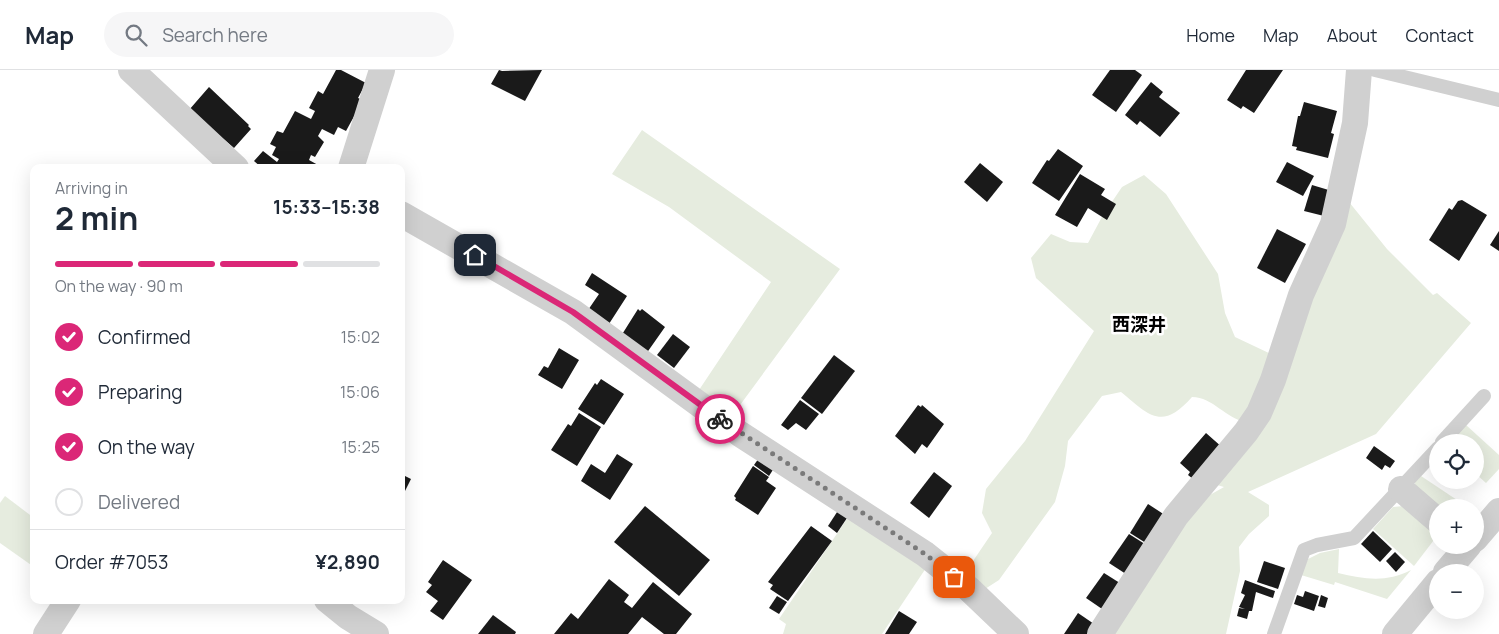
<!DOCTYPE html>
<html lang="en">
<head>
<meta charset="utf-8">
<style>
  :root { --surface:#fff; --page:#f6f6f7; --text:#1f2937; --muted:#747a83; --line:#e0e1e3; --accent:#db2777 }
  body { margin:0; font-family:Manrope,"Noto Sans JP",sans-serif; background:var(--page); color:var(--text); height:100vh; display:flex; flex-direction:column; font-size:19px; white-space:nowrap }
  * { box-sizing:border-box; margin:0 }
  p { font-size:16px; color:var(--muted) }
  .icon { flex:none; width:28px; height:28px; fill:none; stroke:currentColor; stroke-width:2; stroke-linecap:round; stroke-linejoin:round }
  .map { position:relative; flex:1; overflow:hidden }
  .panel { position:absolute; left:30px; top:94px; width:375px; height:440px; display:flex; flex-direction:column; background:var(--surface); border-radius:10px; box-shadow:0 5px 20px #0002 }
  .panel>* { flex:none }
  .tools { position:absolute; left:1429px; top:364px; display:grid; gap:10px }
  .tools a { display:grid; place-items:center; width:55px; height:55px; border-radius:50%; background:var(--surface); box-shadow:0 5px 20px #0002; font-size:25px }
  .pin { position:absolute; display:grid; place-items:center; width:42px; height:42px; color:#fff; margin:-21px; border-radius:10px; box-shadow:0 2px 8px #0006 }
  .courier { position:absolute; display:grid; place-items:center; width:50px; height:50px; margin:-25px; border:4px solid #db2777; border-radius:50%; background:#fff; color:#222; box-shadow:0 1px 6px #0007 }
  .headline em { font-style:normal; font-weight:700 }
  .headline div { display:flex; flex-direction:column-reverse }
  .headline { display:flex; align-items:center; justify-content:space-between; height:85px; padding:0 25px }
  h1 { font-size:32px; font-weight:700; line-height:38px }
  .bar { display:grid; grid-template-columns:repeat(4,1fr); gap:8px 5px; align-content:center; height:60px; padding:0 25px }
  .bar i { height:6px; border-radius:4px; background:var(--line) }
  .bar .selected { background:var(--accent) }
  .bar p { grid-column:span 4 }
  .line { display:flex; align-items:center; gap:12px; padding:0 25px; border-top:1px solid var(--line) }
  .line div { flex:1 }
  ol { padding:0 25px; list-style:none }
  li { display:flex; align-items:center; gap:15px; height:55px }
  li p { margin-inline-start:auto }
  li .icon { padding:5px; border-radius:50%; background:var(--accent); color:#fff; stroke-width:4 }
  li:last-child { color:var(--muted) }
  li i { width:28px; height:28px; border:2px solid var(--line); border-radius:50% }
  header { display:flex; align-items:center; gap:30px; box-sizing:border-box; height:70px; padding:0 25px; background:var(--surface); border-bottom:1px solid var(--line) }
  header strong { font-size:24px }
  nav { display:flex; gap:28px; margin-inline-start:auto; font-size:18px }
  .search { width:350px; height:45px; background:var(--page); display:flex; align-items:center; gap:12px; box-sizing:border-box; padding:0 18px; border-radius:28px; color:var(--muted); font-size:19px }
  .map>svg:first-child { display:block }
  .green { fill:#e6ecdf }
  .building { fill:#1a1a1a }
  .lines { fill:none; stroke-linecap:round; stroke-linejoin:round }
  .service { stroke:#d0d0d0; stroke-width:14 }
  .minor { stroke:#d0d0d0; stroke-width:26 }
  .done { stroke:#7a7a7a; stroke-width:5; stroke-dasharray:0 9 }
  .route { stroke:#db2777; stroke-width:6 }
  .labels { text-anchor:middle; dominant-baseline:central; stroke-width:5; stroke-linejoin:round; paint-order:stroke }
  .neighbourhood-label { font-size:18px; font-weight:bold; fill:#000; stroke:#fff }
</style>
</head>
<body>
<header>
<strong>Map</strong>
<div class="search"><svg class="icon" aria-label="search" viewBox="0 0 24 24"><circle cx="10" cy="10" r="6"/><path d="M15 15l6 6"/></svg>Search here</div>
<nav><a>Home</a><a>Map</a><a>About</a><a>Contact</a></nav>
</header>
<div class="map">
<svg width="1499" height="564" viewBox="0 0 1499 564">
  <rect width="100%" height="100%" fill="#fff"/>
  <g class="green">
    <polygon points="642,60 840,199 729,350 695,326 771,212 669,137 612,104"/>
    <path d="M 1144,105 L 1166,124 L 1218,204 L 1225,243 L 1235,267 L 1275,286 L 1246,352 C 1226,349 1213,327 1192,327 C 1162,361 1150,346 1121,322 L 1102,326 L 1068,371 L 1065,396 L 1055,432 L 999,510 L 985,519 L 973,509 L 973,491 L 992,463 L 982,443 L 986,419 L 1025,371 L 1094,261 L 1036,208 L 1031,188 L 1051,164 L 1070,172 L 1088,173 L 1103,145 L 1122,117 Z"/>
    <polygon points="1345,127 1387,179 1433,225 1437,223 1471,253 1376,364 1248,422 1269,435 1269,446 1249,464 1239,477 1240,501 1226,564 1110,564 1184,446 1208,426 1224,417 1210,413 1250,367"/>
    <polygon points="1466,355 1499,385 1499,399 1486,413 1475,403 1475,372 1450,372"/>
    <polygon points="1421,406 1466,436 1438,438 1415,422 1415,412"/>
    <polygon points="5,426 34,448 34,497 0,473 0,433"/>
    <polygon points="1404,436 1437,466 1414,496 1373,459 1393,437"/>
    <polygon points="851,443 928,495 882,564 783,564 786,554 779,549"/>
    <path d="M 1339,479 L 1338,503 C 1364,509 1386,513 1411,500 L 1387,529 L 1335,512 L 1334,515 L 1301,505 L 1308,489 L 1320,483 Z"/>
  </g>
  <g class="building">
    <polygon points="336,0 341,0 366,13 358,28 363,30 346,61 338,57 334,65 322,59 318,66 324,72 315,87 311,85 309,90 318,95 317,98 262,98 254,91 263,81 277,92 279,89 272,85 276,77 270,74 277,61 283,63 295,41 311,49 315,41 309,38 318,21 323,24"/>
    <polygon points="499,0 502,1 542,0 525,31 491,14"/>
    <polygon points="1110,0 1135,0 1142,5 1116,42 1092,25"/>
    <polygon points="1246,0 1283,0 1254,43 1243,36 1241,39 1227,30"/>
    <polygon points="1151,12 1163,22 1159,27 1180,43 1160,67 1140,51 1137,55 1125,45"/>
    <polygon points="209,17 249,55 248,56 251,59 234,78 189,40"/>
    <polygon points="1304,32 1337,41 1331,63 1334,64 1328,88 1296,80 1297,77 1292,76 1298,46 1300,46"/>
    <polygon points="1058,79 1083,96 1059,131 1032,113 1047,90 1049,91"/>
    <polygon points="1287,92 1314,106 1303,126 1276,112"/>
    <polygon points="980,93 1003,112 987,132 964,112"/>
    <polygon points="1080,104 1105,119 1101,125 1116,134 1107,150 1088,138 1077,157 1055,145"/>
    <polygon points="1312,115 1332,121 1324,146 1304,141"/>
    <polygon points="1462,130 1487,145 1459,191 1429,170 1449,138 1452,140 1458,131"/>
    <polygon points="1277,159 1306,174 1285,213 1257,198"/>
    <polygon points="1499,161 1499,181 1490,175"/>
    <polygon points="592,203 627,226 607,257 586,243 599,224 585,215"/>
    <polygon points="638,239 640,241 642,239 665,257 646,284 621,266"/>
    <polygon points="673,264 690,277 674,298 657,285"/>
    <polygon points="559,278 579,290 562,319 538,305 544,296 548,298"/>
    <polygon points="834,285 855,301 822,344 801,328"/>
    <polygon points="601,309 624,324 604,355 578,339 595,313 597,315"/>
    <polygon points="800,330 819,344 806,360 796,353 788,360 781,355"/>
    <polygon points="918,335 921,337 922,335 944,354 927,378 922,374 915,384 895,366"/>
    <polygon points="579,343 601,357 577,396 551,380 568,354 571,356"/>
    <polygon points="1206,363 1223,378 1193,409 1188,405 1190,402 1180,393"/>
    <polygon points="1374,376 1395,391 1390,398 1385,395 1382,400 1366,388"/>
    <polygon points="617,384 633,394 610,430 581,411 591,394 605,403"/>
    <polygon points="761,385 776,395 769,406 754,395"/>
    <polygon points="753,396 769,407 766,411 776,418 758,445 735,430 736,428 734,426"/>
    <polygon points="934,402 952,416 929,448 910,433"/>
    <polygon points="401,404 411,409 401,429"/>
    <polygon points="1148,434 1168,447 1149,475 1130,463"/>
    <polygon points="645,436 710,490 679,526 614,472"/>
    <polygon points="839,439 849,445 837,463 828,456"/>
    <polygon points="811,456 832,471 788,531 770,519 773,515 768,512"/>
    <polygon points="1373,461 1392,479 1380,492 1361,474"/>
    <polygon points="1129,464 1148,476 1129,506 1109,493"/>
    <polygon points="1395,482 1405,492 1396,502 1386,491"/>
    <polygon points="443,490 472,510 443,550 430,541 438,531 426,522 432,515 428,512"/>
    <polygon points="1264,491 1285,498 1278,519 1257,512"/>
    <polygon points="1104,503 1123,515 1105,541 1086,528"/>
    <polygon points="609,509 629,525 624,532 632,538 653,512 692,544 676,564 664,564 642,547 628,564 554,564 571,543 578,549"/>
    <polygon points="1245,510 1275,521 1273,528 1256,522 1252,541 1249,541 1247,549 1237,546 1239,538 1245,539 1239,537 1245,525 1241,523"/>
    <polygon points="1305,521 1319,526 1314,541 1294,534 1297,525 1303,527"/>
    <polygon points="1321,525 1328,528 1325,538 1318,536"/>
    <polygon points="777,526 787,532 779,544 769,538"/>
    <polygon points="899,541 917,552 909,564 885,564"/>
    <polygon points="1078,543 1097,556 1092,564 1064,564"/>
    <polygon points="493,545 516,562 515,564 478,564"/>
  </g>
  <g class="lines">
    <g class="service">
      <polyline points="1375,0 1499,30"/>
      <polyline points="1442,372 1484,326"/>
      <polyline points="1274,564 1304,480 1317,475 1354,468 1438,378"/>
    </g>
    <g class="minor">
      <polyline points="131,0 236,98"/>
      <polyline points="351,98 382,0"/>
      <polyline points="401,144 573,242 740,364 925,484 969,519 1016,564"/>
      <polyline points="1401,419 1438,451"/>
      <polyline points="1475,469 1499,441"/>
      <polyline points="1446,502 1469,475"/>
      <polyline points="327,530 348,547 376,564"/>
      <polyline points="46,564 68,530"/>
      <polyline points="1100,564 1176,446 1246,362 1259,343 1273,310 1301,225 1333,154 1355,53 1359,0"/>
      <polyline points="1395,564 1438,512"/>
    </g>
  </g>
  <g class="lines">
    <polyline class="done" points="720,349 925,484 954,507"/>
    <polyline class="route" points="475,185 573,242 720,349"/>
  </g>
  <g class="labels">
    <g class="neighbourhood-label">
      <text x="1139" y="254">西深井</text>
    </g>
  </g>
</svg>
<div class="tools">
<a><svg class="icon" aria-label="locate" viewBox="0 0 24 24"><circle cx="12" cy="12" r="6"/><path d="M12 2v4M12 18v4M2 12h4M18 12h4"/></svg></a>
<a>+</a>
<a>−</a>
</div>
<div class="pin" style="left:954px;top:507px;background:#ea580c"><svg class="icon" aria-label="bag" viewBox="0 0 24 24"><path d="M5 8h14l-1 12H6zM9 8a3 3 0 0 1 6 0"/></svg></div>
<div class="pin" style="left:475px;top:185px;background:#1f2937"><svg class="icon" aria-label="home" viewBox="0 0 24 24"><path d="M3 11l9-7 9 7M6 9v11h12V9"/></svg></div>
<div class="courier" style="left:720px;top:349px"><svg class="icon" aria-label="bike" viewBox="0 0 24 24"><circle cx="6" cy="16" r="4"/><circle cx="18" cy="16" r="4"/><path d="M6 16l4-8h5l3 8M10 8l3 8H6M13 5h3"/></svg></div>
<section class="panel">
<div class="headline"><div><h1>2 min</h1><p>Arriving in</p></div><em>15:33–15:38</em></div>
<div class="bar"><i class="selected"></i><i class="selected"></i><i class="selected"></i><i></i><p>On the way · 90 m</p></div>
<ol>
<li><svg class="icon" aria-label="check" viewBox="0 0 24 24"><path d="M5 12l5 5 9-10"/></svg>Confirmed<p>15:02</p></li>
<li><svg class="icon" aria-label="check" viewBox="0 0 24 24"><path d="M5 12l5 5 9-10"/></svg>Preparing<p>15:06</p></li>
<li><svg class="icon" aria-label="check" viewBox="0 0 24 24"><path d="M5 12l5 5 9-10"/></svg>On the way<p>15:25</p></li>
<li><i></i>Delivered</li>
</ol>
<div class="line" style="height:65px"><div>Order #7053</div><b>¥2,890</b></div>
</section>
</div>
</body>
</html>
